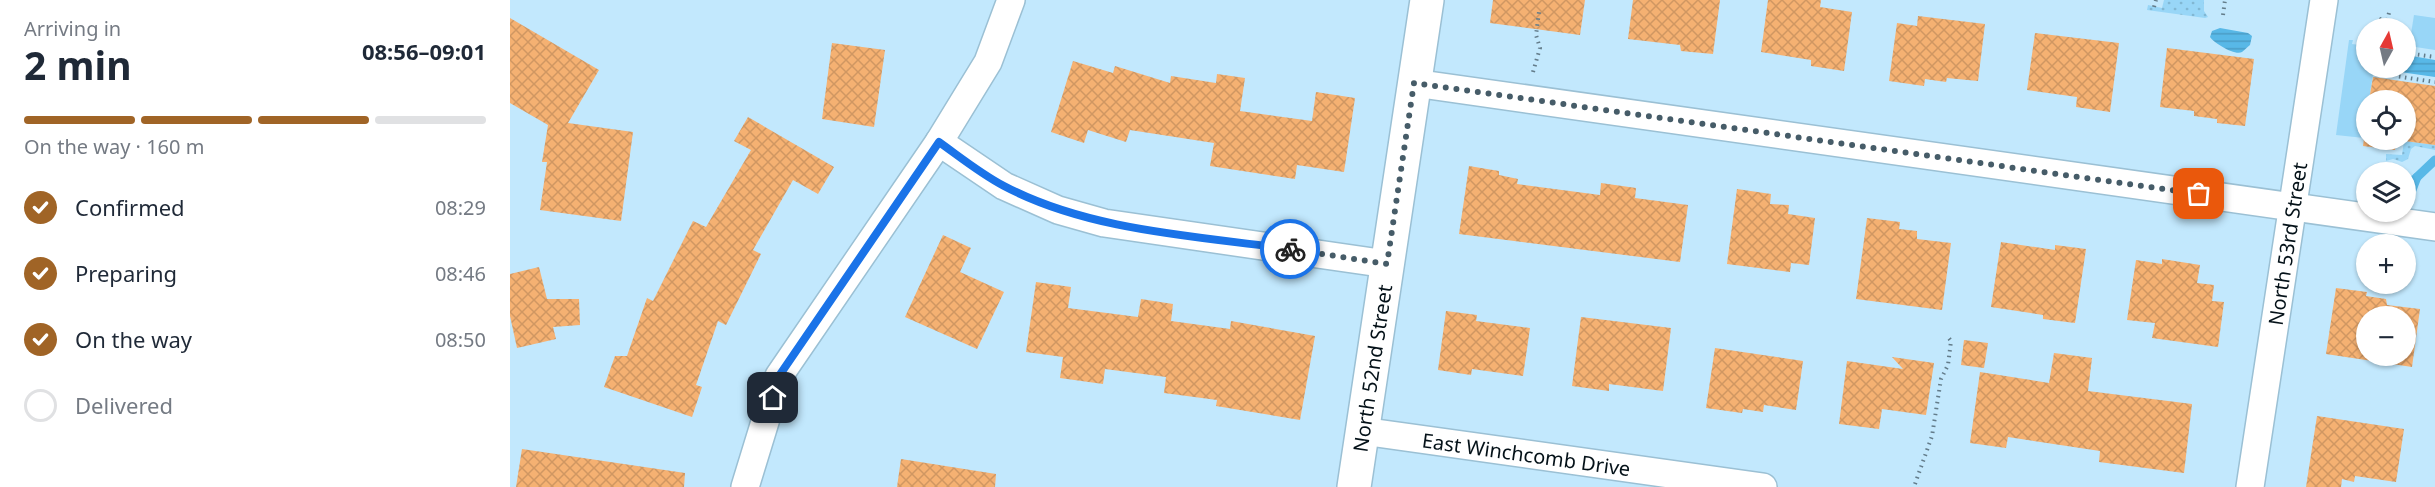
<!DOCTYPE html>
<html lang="en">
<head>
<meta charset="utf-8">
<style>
  :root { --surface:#fff; --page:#f2f2f3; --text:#1f2937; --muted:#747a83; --line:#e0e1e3; --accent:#a06426 }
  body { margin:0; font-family:"Noto Sans",sans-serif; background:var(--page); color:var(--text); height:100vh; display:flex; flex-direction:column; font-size:22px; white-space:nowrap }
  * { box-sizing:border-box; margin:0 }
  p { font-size:20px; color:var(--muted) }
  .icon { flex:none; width:33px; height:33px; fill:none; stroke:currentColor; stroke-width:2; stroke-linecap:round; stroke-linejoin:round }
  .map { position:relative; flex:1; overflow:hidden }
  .drawer { display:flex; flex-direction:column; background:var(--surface); width:510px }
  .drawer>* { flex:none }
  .needle { width:39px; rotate:8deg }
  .fabs { position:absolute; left:1846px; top:18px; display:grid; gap:12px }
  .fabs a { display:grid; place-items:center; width:60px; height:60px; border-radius:50%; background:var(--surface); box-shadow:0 2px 4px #0004; font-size:30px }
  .pin { position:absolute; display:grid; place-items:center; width:51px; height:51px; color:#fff; margin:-26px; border-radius:12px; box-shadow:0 3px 9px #0006 }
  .courier { position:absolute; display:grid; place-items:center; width:60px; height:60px; margin:-30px; border:4px solid #1a73e8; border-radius:50%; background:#fff; color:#222; box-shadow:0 2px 8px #0007 }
  .head em { font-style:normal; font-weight:700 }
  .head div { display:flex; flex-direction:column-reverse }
  .head { display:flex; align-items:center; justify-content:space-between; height:102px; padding:0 24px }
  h1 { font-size:39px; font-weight:700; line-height:45px }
  .bar { display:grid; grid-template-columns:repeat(4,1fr); gap:9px 6px; align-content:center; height:72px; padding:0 24px }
  .bar i { height:8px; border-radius:4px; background:var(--line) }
  .bar .on { background:var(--accent) }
  .bar p { grid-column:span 4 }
  ol { padding:0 24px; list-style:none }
  li { display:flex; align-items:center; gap:18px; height:66px }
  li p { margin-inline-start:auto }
  li .icon { padding:6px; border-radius:50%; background:var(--accent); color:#fff; stroke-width:4 }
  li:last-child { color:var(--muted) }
  li i { width:33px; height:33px; border:3px solid var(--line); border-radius:50% }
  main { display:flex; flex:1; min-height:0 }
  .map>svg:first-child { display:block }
  .grass { fill:#98d6f7 }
  .garden { fill:url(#garden-dots) }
  .water { fill:url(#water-rules) }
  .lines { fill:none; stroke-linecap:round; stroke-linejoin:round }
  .stream { stroke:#58b8e7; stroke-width:9 }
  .building { fill:url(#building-cross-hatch); fill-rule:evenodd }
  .minor-casing { stroke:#9bc0d4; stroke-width:30 }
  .tertiary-casing { stroke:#9bc0d4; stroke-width:36 }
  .path { stroke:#637c8a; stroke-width:4; stroke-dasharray:1.5 4.5; stroke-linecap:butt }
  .minor { stroke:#fff; stroke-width:27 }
  .tertiary { stroke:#fff; stroke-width:33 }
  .done { stroke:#465c68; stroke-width:6; stroke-dasharray:0 10.8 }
  .route { stroke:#1a73e8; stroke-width:8 }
  .labels { text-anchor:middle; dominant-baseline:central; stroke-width:6; stroke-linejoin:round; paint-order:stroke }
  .street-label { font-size:20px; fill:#041118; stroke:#fff }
</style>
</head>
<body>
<main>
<section class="drawer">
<div class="head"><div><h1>2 min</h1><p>Arriving in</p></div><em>08:56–09:01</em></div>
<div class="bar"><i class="on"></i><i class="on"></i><i class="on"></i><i></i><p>On the way · 160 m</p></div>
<ol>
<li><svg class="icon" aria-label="check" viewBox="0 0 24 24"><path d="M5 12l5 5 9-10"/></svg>Confirmed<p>08:29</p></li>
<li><svg class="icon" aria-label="check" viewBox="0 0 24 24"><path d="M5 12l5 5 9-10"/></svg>Preparing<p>08:46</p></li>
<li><svg class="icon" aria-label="check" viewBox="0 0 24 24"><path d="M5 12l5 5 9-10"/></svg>On the way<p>08:50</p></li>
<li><i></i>Delivered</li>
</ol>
</section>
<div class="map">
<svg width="1925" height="487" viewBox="0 0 1925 487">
  <defs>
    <pattern id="garden-dots" width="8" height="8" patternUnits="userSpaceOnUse" patternTransform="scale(1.5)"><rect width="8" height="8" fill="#98d6f7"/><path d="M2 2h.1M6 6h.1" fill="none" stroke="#81b7d3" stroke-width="1.8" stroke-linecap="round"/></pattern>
    <pattern id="water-rules" width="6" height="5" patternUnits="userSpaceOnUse" patternTransform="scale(1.5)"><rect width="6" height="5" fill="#58b8e7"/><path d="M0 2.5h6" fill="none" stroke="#4b9dc5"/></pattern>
    <pattern id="building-cross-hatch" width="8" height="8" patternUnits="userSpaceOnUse" patternTransform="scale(1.5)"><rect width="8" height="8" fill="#f5b172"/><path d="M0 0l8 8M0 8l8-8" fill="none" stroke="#d09762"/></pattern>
  </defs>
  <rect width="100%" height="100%" fill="#c2e8fd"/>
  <g class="grass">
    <polygon points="1904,15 1925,18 1925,50 1899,46"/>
    <polygon points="1839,40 1843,40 1842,44 1857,46 1857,68 1864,68 1859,100 1857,100 1854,138 1826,135"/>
  </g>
  <g class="garden">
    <polygon points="1654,0 1694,0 1694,11 1698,17 1695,18 1637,10 1638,5 1652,8"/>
    <polygon points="1894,141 1925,145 1925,150 1905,146 1901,149 1898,159 1892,162 1883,159 1876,161 1876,154 1892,155"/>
  </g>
  <g class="water">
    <path d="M 1710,28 L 1738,33 L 1742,36 L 1740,45 C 1737,47 1735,50 1732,52 C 1725,56 1704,43 1700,37 L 1702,31 Z"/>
    <polygon points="1896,55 1925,60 1925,77 1890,72 1888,68 1896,68"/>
  </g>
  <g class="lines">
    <g class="stream">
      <polyline points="1896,181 1904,180 1925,160"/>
      <polyline points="1896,193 1902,190 1907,177"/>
    </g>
  </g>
  <g class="building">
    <polygon points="983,0 1075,0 1070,35 980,23"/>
    <polygon points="1123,0 1210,0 1203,54 1171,51 1170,45 1118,39"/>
    <polygon points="1258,0 1311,0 1310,7 1342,12 1334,71 1301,66 1301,60 1251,52"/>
    <polygon points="1408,16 1475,24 1468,81 1437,78 1436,82 1415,79 1414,86 1379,81 1387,23 1407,26"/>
    <polygon points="0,18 89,70 58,123 123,132 111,221 30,210 37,162 32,162 38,125 0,103"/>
    <polygon points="1525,33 1609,43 1600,112 1566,107 1567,97 1517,90"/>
    <polygon points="322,43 375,50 364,127 312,119"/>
    <polygon points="1657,48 1744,59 1735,126 1707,123 1707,119 1684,116 1684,111 1650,107"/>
    <polygon points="563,61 603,73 605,66 660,83 661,76 706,83 707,74 735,78 730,111 802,121 806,92 845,98 834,172 787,165 785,179 700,166 704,143 620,130 616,142 578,130 574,143 541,132"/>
    <polygon points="1863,77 1925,86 1925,145 1887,140 1885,150 1853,146 1857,116 1857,140 1896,140 1896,100 1859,100"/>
    <polygon points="238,117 324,167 308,194 283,180 243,250 251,254 216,325 208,321 186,385 192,387 182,417 94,387 105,356 117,356 137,298 143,301 183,221 196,227 241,150 224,141"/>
    <polygon points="959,166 989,171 989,175 1008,179 1007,184 1090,195 1091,183 1126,188 1125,198 1178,205 1170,262 949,234"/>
    <polygon points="1227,189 1261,194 1260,204 1279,205 1278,214 1305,218 1299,265 1281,263 1280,272 1217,264"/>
    <polygon points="1357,218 1390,222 1389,229 1407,231 1407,239 1441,243 1432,310 1346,299"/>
    <polygon points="433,235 461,248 450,272 494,292 467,349 395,317"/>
    <polygon points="1491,242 1545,250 1545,245 1576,249 1565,323 1533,319 1533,315 1481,307"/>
    <polygon points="1652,259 1690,265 1687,283 1704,285 1702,301 1714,302 1708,347 1642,338 1645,323 1617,320 1626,260 1652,264"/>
    <polygon points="29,267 37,299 69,299 70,325 43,327 46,339 7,348 0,316 0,274"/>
    <polygon points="526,282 561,287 558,308 628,317 631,299 663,304 661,321 720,329 721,321 805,336 790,420 706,406 707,400 654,393 656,377 595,369 593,384 550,378 553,357 516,352"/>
    <path d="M 1826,288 L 1857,292 L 1856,296 L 1876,299 L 1877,305 L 1910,309 L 1902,367 L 1816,354 ZM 1857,316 L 1896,316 L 1896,356 L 1857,356 Z"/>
    <polygon points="936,311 967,315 966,321 1020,328 1013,376 962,369 961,375 928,370"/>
    <polygon points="1071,317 1161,328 1153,391 1099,384 1099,391 1062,386"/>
    <polygon points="1454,340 1478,343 1474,368 1451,365"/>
    <polygon points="1205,348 1293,361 1286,410 1254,405 1253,412 1233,409 1232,413 1196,408"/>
    <polygon points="1544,353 1582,358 1578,391 1682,404 1674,473 1589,462 1590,451 1498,437 1496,448 1460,443 1470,372 1539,383"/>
    <polygon points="1382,357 1424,363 1416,415 1372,409 1369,429 1329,424 1337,361 1393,369"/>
    <polygon points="1807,416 1894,429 1886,482 1845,476 1844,482 1832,479 1831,487 1796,487"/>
    <polygon points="12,449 175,473 174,487 6,487"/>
    <polygon points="391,459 486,474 485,487 387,487"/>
  </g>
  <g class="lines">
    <g class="minor-casing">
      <g id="minor">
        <polyline points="904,83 1925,227"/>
        <polyline points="429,142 494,186 548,210 594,223 877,264"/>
        <path id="s1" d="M 852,431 L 1253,487"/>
        <polyline points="235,487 269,376 429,142 478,62 501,0"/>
        <path id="s2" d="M 1740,487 L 1814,0"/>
      </g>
    </g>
    <g class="tertiary-casing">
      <g id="tertiary">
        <path id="s3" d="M 844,487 L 917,0"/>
      </g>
    </g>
    <g class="path">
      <polyline points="1644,7 1646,0"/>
      <polyline points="1879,13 1877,20 1881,21 1880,28"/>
      <polyline points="1713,15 1715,0"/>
      <polyline points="1877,20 1871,19 1869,27 1880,28"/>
      <polyline points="1896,53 1925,57"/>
      <polyline points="1885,68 1885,76 1925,82"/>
      <polyline points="1023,72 1030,48 1026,35 1029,12"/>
      <polyline points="1405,484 1422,436 1431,379 1438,365 1441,341 1438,337"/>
    </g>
    <use href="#minor" class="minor"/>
    <use href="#tertiary" class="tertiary"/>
  </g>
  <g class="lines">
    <polyline class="done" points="780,249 877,264 904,83 1689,194"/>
    <path class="route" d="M 263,398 L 269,376 L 429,142 C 450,157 471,174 494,186 C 579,231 686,236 780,249"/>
  </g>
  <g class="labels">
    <g class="street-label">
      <text stroke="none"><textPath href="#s2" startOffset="246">North 53rd Street</textPath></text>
      <text stroke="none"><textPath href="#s3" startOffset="120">North 52nd Street</textPath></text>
      <text stroke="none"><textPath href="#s1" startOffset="166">East Winchcomb Drive</textPath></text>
    </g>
  </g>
</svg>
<div class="fabs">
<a><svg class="needle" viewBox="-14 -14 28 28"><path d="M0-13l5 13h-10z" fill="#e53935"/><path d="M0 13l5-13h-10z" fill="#747a83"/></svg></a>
<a><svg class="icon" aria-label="locate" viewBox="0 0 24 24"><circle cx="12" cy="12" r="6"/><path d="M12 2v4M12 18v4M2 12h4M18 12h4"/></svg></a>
<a><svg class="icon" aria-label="layers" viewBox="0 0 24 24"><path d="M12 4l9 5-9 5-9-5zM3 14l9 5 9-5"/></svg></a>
<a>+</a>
<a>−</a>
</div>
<div class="pin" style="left:1689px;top:194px;background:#ea580c"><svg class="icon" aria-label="bag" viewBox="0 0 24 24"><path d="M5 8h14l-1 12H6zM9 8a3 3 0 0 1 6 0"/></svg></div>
<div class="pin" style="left:263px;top:398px;background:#1f2937"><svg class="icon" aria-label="home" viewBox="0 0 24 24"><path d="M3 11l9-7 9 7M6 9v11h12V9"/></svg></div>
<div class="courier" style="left:780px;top:249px"><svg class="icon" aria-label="bike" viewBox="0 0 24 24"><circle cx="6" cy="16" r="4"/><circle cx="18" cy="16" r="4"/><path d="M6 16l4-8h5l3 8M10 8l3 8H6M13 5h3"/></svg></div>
</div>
</main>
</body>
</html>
